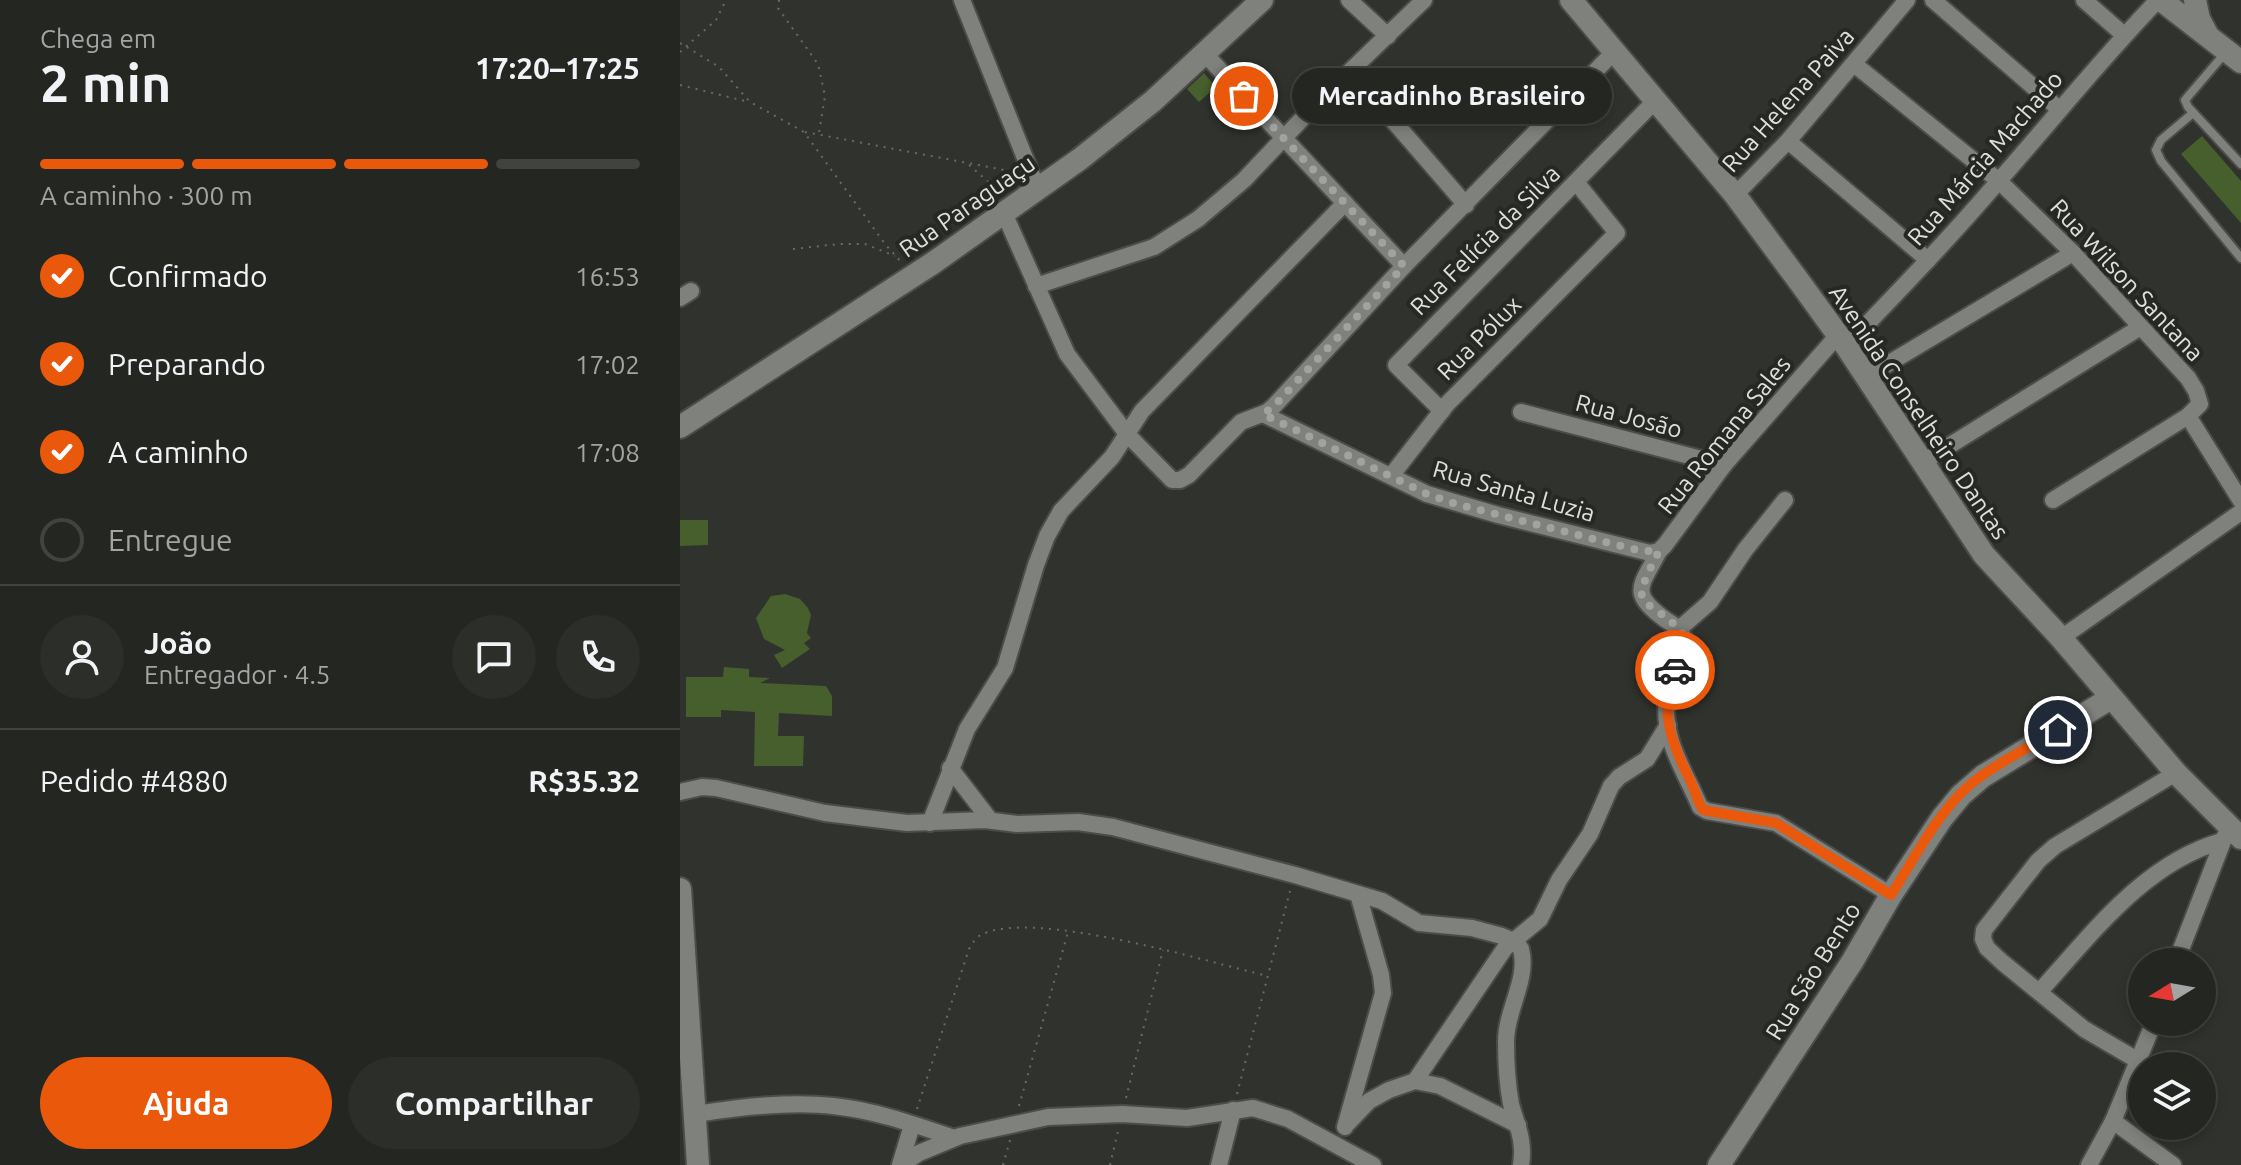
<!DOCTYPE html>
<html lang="pt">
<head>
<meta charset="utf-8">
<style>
  :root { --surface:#242622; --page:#2c2e2a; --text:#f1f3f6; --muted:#a3a5a5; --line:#414340; --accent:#ea580c }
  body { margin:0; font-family:Ubuntu,sans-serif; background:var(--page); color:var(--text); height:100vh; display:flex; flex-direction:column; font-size:30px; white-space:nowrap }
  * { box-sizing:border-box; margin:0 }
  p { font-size:26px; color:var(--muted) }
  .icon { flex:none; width:44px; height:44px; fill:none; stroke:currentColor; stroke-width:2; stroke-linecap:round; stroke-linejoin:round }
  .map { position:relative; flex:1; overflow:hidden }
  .drawer { display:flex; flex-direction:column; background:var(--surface); width:680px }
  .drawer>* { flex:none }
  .needle { width:52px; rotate:259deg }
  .buttons { position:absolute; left:1448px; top:948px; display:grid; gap:16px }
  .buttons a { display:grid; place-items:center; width:88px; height:88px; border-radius:50%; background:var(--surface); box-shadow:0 4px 12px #0003,0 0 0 2px var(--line); font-size:40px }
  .pin { position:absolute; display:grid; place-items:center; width:68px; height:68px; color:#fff; margin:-34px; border:4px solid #fff; border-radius:50%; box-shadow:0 2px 8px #0007 }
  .courier { position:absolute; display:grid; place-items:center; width:80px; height:80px; margin:-40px; border:6px solid #ea580c; border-radius:50%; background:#fff; color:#222; box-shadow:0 2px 10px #0007 }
  .bubble { position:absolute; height:56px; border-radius:28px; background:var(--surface); box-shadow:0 4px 12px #0003,0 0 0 2px var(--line); font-size:26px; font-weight:700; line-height:56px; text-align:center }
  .summary em { font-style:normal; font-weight:700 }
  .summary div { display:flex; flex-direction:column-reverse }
  .summary { display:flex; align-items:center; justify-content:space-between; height:136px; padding:0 40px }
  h1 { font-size:52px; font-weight:700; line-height:60px }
  .bar { display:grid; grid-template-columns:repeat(4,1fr); gap:12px 8px; align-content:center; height:96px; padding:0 40px }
  .bar i { height:10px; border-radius:6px; background:var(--line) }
  .bar .selected { background:var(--accent) }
  .bar p { grid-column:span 4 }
  .line { display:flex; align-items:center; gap:20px; padding:0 40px; border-top:2px solid var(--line) }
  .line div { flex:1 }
  .round { display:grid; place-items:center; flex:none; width:84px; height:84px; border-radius:42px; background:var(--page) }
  ol { padding:0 40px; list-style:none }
  li { display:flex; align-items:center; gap:24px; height:88px }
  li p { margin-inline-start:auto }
  li .icon { padding:8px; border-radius:50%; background:var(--accent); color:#fff; stroke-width:4 }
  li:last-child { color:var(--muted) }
  li i { width:44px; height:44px; border:4px solid var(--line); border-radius:50% }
  .cta { display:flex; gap:16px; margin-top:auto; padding:16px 40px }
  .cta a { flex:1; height:92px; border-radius:48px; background:var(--accent); color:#fff; font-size:32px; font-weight:700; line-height:92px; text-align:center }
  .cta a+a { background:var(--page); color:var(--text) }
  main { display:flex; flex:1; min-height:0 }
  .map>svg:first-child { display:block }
  .building { fill:#465f2d }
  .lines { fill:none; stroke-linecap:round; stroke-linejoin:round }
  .lane-casing { stroke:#4c4d4a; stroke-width:12 }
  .street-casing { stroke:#4c4d4a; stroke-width:20 }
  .secondary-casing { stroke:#4c4d4a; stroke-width:26 }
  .path { stroke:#696b67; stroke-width:2; stroke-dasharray:2 6; stroke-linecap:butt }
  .lane { stroke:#7f817d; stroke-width:8 }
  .street { stroke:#7f817d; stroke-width:16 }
  .secondary { stroke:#7f817d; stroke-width:22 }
  .done { stroke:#a2a3a0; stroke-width:8; stroke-dasharray:0 14.4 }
  .route { stroke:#ea580c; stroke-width:10 }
  .labels { text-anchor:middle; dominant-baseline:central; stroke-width:8; stroke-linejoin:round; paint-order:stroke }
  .street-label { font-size:24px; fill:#dfe0de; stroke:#262824 }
</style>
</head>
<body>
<main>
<section class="drawer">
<div class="summary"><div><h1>2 min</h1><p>Chega em</p></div><em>17:20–17:25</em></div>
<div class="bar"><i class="selected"></i><i class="selected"></i><i class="selected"></i><i></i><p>A caminho · 300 m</p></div>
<ol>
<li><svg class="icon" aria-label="check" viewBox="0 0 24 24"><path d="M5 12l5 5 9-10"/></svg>Confirmado<p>16:53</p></li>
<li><svg class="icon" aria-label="check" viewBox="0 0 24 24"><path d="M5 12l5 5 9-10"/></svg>Preparando<p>17:02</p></li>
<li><svg class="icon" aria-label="check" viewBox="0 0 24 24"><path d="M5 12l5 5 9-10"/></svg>A caminho<p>17:08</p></li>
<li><i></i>Entregue</li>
</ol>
<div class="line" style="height:144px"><a class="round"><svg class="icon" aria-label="person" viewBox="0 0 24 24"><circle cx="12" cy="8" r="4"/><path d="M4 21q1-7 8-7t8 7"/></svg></a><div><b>João</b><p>Entregador · 4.5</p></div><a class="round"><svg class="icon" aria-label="chat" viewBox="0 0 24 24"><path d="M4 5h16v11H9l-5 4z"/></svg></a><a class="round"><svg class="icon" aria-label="phone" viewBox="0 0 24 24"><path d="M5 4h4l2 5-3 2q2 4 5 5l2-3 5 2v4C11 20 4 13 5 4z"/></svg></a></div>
<div class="line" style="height:104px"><div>Pedido #4880</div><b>R$35.32</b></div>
<div class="cta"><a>Ajuda</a><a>Compartilhar</a></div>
</section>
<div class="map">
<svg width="1561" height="1165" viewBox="0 0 1561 1165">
  <rect width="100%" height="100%" fill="#30322e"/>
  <g class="building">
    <polygon points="524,73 536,87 519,102 507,89"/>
    <polygon points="1522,136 1561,181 1561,223 1501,154"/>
    <polygon points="0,520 28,520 28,545 0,546"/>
    <polygon points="105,594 120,599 128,608 131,615 127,633 131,638 124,643 130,649 102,668 94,655 105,650 84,639 76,618 91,596"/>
    <polygon points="44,667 69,669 69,677 90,678 80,683 146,686 152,696 152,716 99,713 98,736 124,736 123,766 74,766 75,712 41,710 41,717 6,717 6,677 43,677"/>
  </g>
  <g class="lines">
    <g class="lane-casing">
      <g id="lane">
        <polyline points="1546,52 1505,100 1508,107 1561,164"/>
        <polyline points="1513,113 1481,140 1476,150 1481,161 1561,258"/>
      </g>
    </g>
    <g class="street-casing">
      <g id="street">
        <polyline points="282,0 357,188"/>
        <polyline points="669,0 708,36"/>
        <polyline points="1253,0 1379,109"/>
        <polyline points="1404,0 1444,35"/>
        <polyline points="525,54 724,266"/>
        <polyline points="1174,64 1319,181 1393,253 1508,378 1516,391 1520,404 1508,416"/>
        <polyline points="709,116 786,205"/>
        <polyline points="1108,141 1248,260"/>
        <polyline points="1055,195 1108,141 1227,0"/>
        <polyline points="324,213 387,354 447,434 492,480 500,480 509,475 561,422 587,412 594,406 724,266 935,51"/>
        <polyline points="356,286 474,247 518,219 564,180 637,103 744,0"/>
        <polyline points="0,298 11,291"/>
        <path d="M 1166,346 C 1217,293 1268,240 1316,184 C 1370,123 1421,59 1478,0"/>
        <polyline points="1186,377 1393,253"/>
        <polyline points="762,411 716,365 974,102"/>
        <polyline points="841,412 1044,465"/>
        <polyline points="583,414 747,494 818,515 970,553 979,551 985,545 1044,465 1158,335"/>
        <polyline points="1243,462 1459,328"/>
        <polyline points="711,476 767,404 937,233 896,182"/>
        <polyline points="1373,500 1508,416 1561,501"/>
        <path d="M 979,551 C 961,587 948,592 986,620 C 994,625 1000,629 1004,638 C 1004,659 990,678 987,699 C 981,738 1006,773 1020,807 L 1027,811 L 1096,823 L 1211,895"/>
        <polyline points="999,629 1030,602 1065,550 1105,500"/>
        <polyline points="1381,638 1561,512"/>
        <polyline points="270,768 310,820"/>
        <path d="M 0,792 L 22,787 L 36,788 L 145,813 L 227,823 L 305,820 L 337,824 L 398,822 L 433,827 L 615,875 L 702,901 L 739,923 L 792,928 L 822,936 L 836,942 L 841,949 C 849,979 826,1010 826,1041 C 826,1062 827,1083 831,1104 C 837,1126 845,1141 841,1165"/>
        <polyline points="250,823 287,729 325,668 356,565 367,536 381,511 432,457 462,411 665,203"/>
        <polyline points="1496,962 1545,836"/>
        <path d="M 1360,991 C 1412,934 1464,863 1542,841"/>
        <polyline points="1457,1060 1404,1029 1322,962 1307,948 1303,939 1304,930 1358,861 1375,846 1496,773"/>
        <polyline points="735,1081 825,948 860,919 879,880 910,834 931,786 939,777 967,759 988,725"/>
        <path d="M 16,1114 C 60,1107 109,1101 153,1106 C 194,1110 236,1125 274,1138"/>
        <polyline points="1433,1121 1493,1165"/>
        <polyline points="668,1123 689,1101 709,1090 735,1081 760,1086 838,1125"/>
        <polyline points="665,1127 703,993 701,975 678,894"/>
        <polyline points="220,1165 232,1125"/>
        <polyline points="221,1165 239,1153 280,1136 368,1117 442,1114 507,1118 573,1108 608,1119 693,1165"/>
        <polyline points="539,1165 553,1110"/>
        <polyline points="1409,1165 1433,1121 1474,1022"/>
      </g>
    </g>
    <g class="secondary-casing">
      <g id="secondary">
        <polyline points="891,0 1055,195 1121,284 1166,346 1304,555 1381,638 1496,773 1561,838"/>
        <polyline points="1481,0 1561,62"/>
        <polyline points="1515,0 1519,19 1528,36"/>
        <polyline points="0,427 253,263 400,159 473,101 582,0"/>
        <polyline points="0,889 18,1165"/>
        <polyline points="1039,1165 1172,962 1211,895 1262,818 1281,795 1303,776 1431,698"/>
      </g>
    </g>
    <g class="path">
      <polyline points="99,0 98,8 138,64 145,96 139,133"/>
      <polyline points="0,43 39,67 70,102 124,132 205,244 222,263"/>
      <polyline points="0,52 36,20 46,0"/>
      <polyline points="0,85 69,102"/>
      <polyline points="125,132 335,172"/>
      <polyline points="289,165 312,185 317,195"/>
      <polyline points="113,249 159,244 185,244 215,256"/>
      <polyline points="557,1094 610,891"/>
      <polyline points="446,1098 483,950"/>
      <polyline points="339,1106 388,932"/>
      <path d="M 237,1109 L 289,949 C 293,943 295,938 301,935 C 351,908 529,962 587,976"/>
      <polyline points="323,1165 330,1140"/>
      <polyline points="430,1165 438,1131"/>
    </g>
    <use href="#lane" class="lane"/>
    <use href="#street" class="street"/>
    <use href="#secondary" class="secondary"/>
  </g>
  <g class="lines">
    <path class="done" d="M 564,96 L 724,266 L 594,406 L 583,414 L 747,494 L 776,504 L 961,551 L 979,551 C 947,614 962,591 1002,632 L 1004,644 L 995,670"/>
    <path class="route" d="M 995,670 C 979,711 991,743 1010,780 C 1015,790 1017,801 1023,810 L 1096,823 L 1211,895 C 1235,858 1258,811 1292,783 C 1318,762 1350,747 1378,730"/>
  </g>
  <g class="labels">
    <g class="street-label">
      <text transform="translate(1108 100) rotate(-48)">Rua Helena Paiva</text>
      <text transform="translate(1305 158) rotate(-49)">Rua Márcia Machado</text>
      <text transform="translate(287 206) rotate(-35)">Rua Paraguaçu</text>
      <text transform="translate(805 240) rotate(-45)">Rua Felícia da Silva</text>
      <text transform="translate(1447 280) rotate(47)">Rua Wilson Santana</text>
      <text transform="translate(799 338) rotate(-45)">Rua Pólux</text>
      <text transform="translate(1239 412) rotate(56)">Avenida Conselheiro Dantas</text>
      <text transform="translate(949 416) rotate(15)">Rua Josão</text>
      <text transform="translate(1044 435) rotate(-51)">Rua Romana Sales</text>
      <text transform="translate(834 491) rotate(16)">Rua Santa Luzia</text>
      <text transform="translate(1133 971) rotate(-58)">Rua São Bento</text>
    </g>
  </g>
</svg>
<div class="buttons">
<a><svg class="needle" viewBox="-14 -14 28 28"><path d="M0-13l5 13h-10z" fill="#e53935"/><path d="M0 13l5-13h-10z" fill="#a3a5a5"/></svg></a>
<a><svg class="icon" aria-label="layers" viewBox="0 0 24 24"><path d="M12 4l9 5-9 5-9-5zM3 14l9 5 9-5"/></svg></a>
</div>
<div class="pin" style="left:564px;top:96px;background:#ea580c"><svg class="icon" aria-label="bag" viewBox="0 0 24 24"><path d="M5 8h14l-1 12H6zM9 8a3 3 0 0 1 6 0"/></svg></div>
<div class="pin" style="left:1378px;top:730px;background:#1f2937"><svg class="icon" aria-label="home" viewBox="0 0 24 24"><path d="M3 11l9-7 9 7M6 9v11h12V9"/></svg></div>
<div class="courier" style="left:995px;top:670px"><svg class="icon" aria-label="car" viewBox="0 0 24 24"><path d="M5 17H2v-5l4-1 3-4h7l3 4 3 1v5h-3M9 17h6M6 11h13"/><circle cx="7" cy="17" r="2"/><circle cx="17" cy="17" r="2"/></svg></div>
<div class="bubble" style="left:612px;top:68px;width:320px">Mercadinho Brasileiro</div>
</div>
</main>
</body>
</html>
